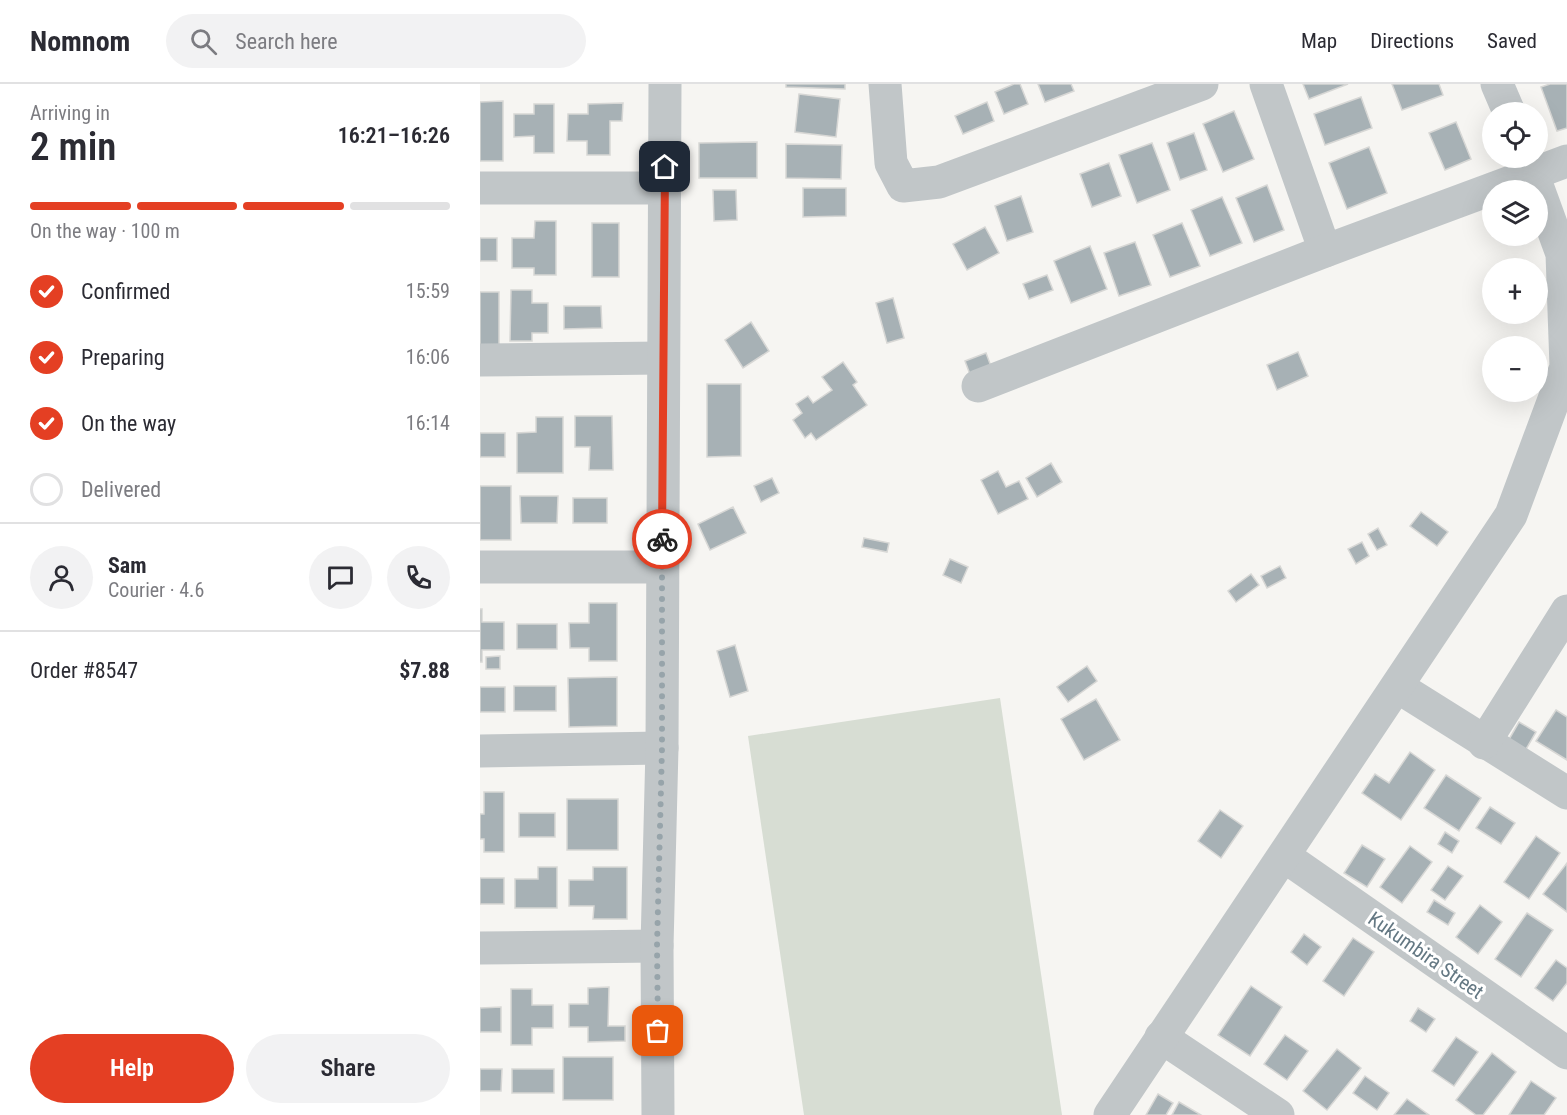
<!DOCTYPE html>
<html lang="en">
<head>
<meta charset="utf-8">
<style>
  :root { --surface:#fff; --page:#f2f2f3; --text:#2b2b33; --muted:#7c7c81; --line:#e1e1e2; --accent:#e43f23 }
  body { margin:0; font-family:"Roboto Condensed",sans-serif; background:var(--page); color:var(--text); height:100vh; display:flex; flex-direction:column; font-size:22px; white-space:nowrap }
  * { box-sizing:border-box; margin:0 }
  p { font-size:20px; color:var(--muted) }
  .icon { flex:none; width:33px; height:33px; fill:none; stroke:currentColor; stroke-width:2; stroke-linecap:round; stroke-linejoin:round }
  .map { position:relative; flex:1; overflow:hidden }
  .drawer { display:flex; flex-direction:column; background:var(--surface); width:480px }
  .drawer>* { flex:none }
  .buttons { position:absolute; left:1002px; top:18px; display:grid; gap:12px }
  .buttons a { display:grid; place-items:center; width:66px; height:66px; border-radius:50%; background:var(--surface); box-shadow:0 6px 24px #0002; font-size:30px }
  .pin { position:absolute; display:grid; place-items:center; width:51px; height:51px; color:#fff; margin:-26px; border-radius:12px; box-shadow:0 3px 9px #0006 }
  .courier { position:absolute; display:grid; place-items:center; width:60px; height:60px; margin:-30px; border:4px solid #e43f23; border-radius:50%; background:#fff; color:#222; box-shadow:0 2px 8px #0007 }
  .headline em { font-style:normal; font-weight:600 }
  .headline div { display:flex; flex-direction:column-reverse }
  .headline { display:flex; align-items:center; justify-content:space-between; height:102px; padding:0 30px }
  h1 { font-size:39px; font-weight:600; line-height:45px }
  .bar { display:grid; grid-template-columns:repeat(4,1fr); gap:9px 6px; align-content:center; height:72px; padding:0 30px }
  .bar i { height:8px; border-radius:4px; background:var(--line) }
  .bar .current { background:var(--accent) }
  .bar p { grid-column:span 4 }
  .line { display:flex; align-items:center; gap:15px; padding:0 30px; border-top:2px solid var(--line) }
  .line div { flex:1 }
  .round { display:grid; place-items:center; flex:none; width:63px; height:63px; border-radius:32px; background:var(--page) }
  ol { padding:0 30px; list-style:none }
  li { display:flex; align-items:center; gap:18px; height:66px }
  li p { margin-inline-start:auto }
  li .icon { padding:6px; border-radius:50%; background:var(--accent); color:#fff; stroke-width:4 }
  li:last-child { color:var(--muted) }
  li i { width:33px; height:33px; border:3px solid var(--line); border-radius:50% }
  .button { display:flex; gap:12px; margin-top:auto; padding:12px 30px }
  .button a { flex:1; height:69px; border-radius:36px; background:var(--accent); color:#fff; font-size:24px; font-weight:600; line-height:69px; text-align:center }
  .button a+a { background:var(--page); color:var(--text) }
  header { display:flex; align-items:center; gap:36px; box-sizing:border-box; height:84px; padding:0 30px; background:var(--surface); border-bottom:2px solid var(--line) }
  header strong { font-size:28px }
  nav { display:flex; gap:33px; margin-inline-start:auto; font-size:21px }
  .search { width:420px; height:54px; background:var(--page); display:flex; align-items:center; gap:15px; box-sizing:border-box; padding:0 21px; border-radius:33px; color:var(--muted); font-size:22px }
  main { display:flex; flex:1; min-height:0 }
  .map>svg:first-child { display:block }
  .green { fill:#d7ddd3 }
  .building { fill:#a7b1b5; stroke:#d7d7d5; stroke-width:1.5 }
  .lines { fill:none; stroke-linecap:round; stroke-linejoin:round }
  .minor { stroke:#c1c6c8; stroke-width:33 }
  .done { stroke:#97a4aa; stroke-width:6; stroke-dasharray:0 10.8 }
  .route { stroke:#e43f23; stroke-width:8 }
  .labels { text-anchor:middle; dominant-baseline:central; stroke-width:6; stroke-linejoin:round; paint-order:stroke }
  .street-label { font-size:20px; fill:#647883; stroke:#fff }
</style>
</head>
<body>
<header>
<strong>Nomnom</strong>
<div class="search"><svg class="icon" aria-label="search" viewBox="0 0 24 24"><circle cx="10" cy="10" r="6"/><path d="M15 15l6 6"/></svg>Search here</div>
<nav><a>Map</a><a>Directions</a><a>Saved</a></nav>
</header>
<main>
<section class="drawer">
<div class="headline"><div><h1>2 min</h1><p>Arriving in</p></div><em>16:21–16:26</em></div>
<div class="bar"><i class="current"></i><i class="current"></i><i class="current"></i><i></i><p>On the way · 100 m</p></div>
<ol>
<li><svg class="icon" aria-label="check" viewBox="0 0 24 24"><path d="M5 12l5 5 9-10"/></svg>Confirmed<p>15:59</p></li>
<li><svg class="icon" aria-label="check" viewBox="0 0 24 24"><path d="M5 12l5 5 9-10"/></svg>Preparing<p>16:06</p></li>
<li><svg class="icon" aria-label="check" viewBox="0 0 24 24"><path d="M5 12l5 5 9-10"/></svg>On the way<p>16:14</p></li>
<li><i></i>Delivered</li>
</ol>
<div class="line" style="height:108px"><a class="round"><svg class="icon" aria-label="person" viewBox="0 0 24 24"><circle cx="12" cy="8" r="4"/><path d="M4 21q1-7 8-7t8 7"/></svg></a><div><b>Sam</b><p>Courier · 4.6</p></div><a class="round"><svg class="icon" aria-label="chat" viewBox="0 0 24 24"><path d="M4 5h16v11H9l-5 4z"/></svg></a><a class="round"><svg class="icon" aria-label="phone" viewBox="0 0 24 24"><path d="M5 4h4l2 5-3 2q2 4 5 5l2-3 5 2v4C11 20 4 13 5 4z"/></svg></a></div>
<div class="line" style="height:78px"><div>Order #8547</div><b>$7.88</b></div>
<div class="button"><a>Help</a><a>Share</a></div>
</section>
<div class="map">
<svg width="1087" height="1031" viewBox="0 0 1087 1031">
  <rect width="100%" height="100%" fill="#f6f5f2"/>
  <polygon class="green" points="520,614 582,1031 324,1031 268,652"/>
  <g class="building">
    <polygon points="306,0 365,0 365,5 306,3"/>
    <polygon points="534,0 540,0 548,20 524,30 515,8"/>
    <polygon points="558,0 591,0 594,7 565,18"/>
    <polygon points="823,0 868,0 829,15"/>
    <polygon points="912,0 959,0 963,11 922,26"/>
    <polygon points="1070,0 1087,0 1087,44 1077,47 1061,3"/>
    <polygon points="319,10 360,15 356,53 315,48"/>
    <polygon points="881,13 892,44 845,61 834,30"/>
    <polygon points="23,17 23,77 0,77 0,18"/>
    <polygon points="507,18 514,37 483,50 475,32"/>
    <polygon points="143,19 142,37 130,37 130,71 107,71 107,57 87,57 88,30 108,30 108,20"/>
    <polygon points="54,20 74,20 74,69 54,69 54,52 34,53 34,30 54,30"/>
    <polygon points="754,27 774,75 743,88 723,40"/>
    <polygon points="976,38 991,75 965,86 949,49"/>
    <polygon points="714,49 727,86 700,96 687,59"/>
    <polygon points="277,58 277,94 219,94 219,59"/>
    <polygon points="672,59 690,106 657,119 639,71"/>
    <polygon points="306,60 362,61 361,95 306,94"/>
    <polygon points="889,63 907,109 867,125 849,79"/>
    <polygon points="629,79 641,112 612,123 600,90"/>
    <polygon points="787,101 804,146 774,158 756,114"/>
    <polygon points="323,104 366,104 366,132 323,133"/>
    <polygon points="233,106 256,106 257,136 234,137"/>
    <polygon points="541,112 553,148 527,157 515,122"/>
    <polygon points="742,113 762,159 730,172 711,126"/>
    <polygon points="55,137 76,137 76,191 54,191 54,184 32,184 32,154 54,154"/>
    <rect x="112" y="139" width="27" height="54"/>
    <polygon points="702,139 720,182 690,193 673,151"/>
    <polygon points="505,143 519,169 487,186 473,160"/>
    <rect x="0" y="154" width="17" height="23"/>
    <polygon points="655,158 671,201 639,212 624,169"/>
    <polygon points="610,162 627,205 591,219 574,177"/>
    <polygon points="567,191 573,206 549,215 543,200"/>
    <polygon points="31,206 52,206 52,219 68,219 68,249 52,249 52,257 30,257"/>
    <rect x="0" y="208" width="19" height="59"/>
    <polygon points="413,214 424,254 407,259 396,219"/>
    <polygon points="84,222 121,222 122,244 84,245"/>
    <polygon points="271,238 289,267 263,284 245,256"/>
    <polygon points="818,268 828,292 797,306 787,281"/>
    <polygon points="506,269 512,285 491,293 485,277"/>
    <polygon points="363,278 377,298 373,301 387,321 336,356 331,349 325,354 313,336 322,329 316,320 328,312 333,319 352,306 342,293"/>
    <polygon points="227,300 261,300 261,372 227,373"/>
    <polygon points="95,332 132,332 133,386 109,386 110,363 95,363"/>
    <polygon points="56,333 83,333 83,389 37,389 37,349 56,348"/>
    <rect x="0" y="349" width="25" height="24"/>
    <polygon points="571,379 582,398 557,413 546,394"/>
    <polygon points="518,387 526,403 539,397 548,415 518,430 501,396"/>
    <polygon points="292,394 299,409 281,418 274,402"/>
    <rect x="0" y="402" width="31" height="54"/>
    <polygon points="40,412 78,412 77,439 41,439"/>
    <rect x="93" y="414" width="34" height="25"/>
    <polygon points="253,423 266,449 230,466 218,440"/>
    <polygon points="941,428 968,448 957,462 930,442"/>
    <polygon points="898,444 907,461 897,466 888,450"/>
    <polygon points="384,454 409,459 407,468 382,463"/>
    <polygon points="882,458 889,472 876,480 868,465"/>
    <polygon points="470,475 488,483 481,499 463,491"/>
    <polygon points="800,482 806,494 787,504 781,492"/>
    <polygon points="771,490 779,501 756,518 748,507"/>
    <polygon points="109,519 137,519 137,577 109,577 109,564 90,564 89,539 109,539"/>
    <polygon points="0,525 2,525 2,538 24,538 24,566 2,566 2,578 0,578"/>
    <rect x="37" y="540" width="40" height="25"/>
    <polygon points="255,561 268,607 250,613 237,567"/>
    <polygon points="20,572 20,585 6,585 6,573"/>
    <polygon points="607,582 617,597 588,618 577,603"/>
    <polygon points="137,593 137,642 89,643 88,594"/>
    <rect x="34" y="602" width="42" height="25"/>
    <rect x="0" y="603" width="25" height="25"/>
    <polygon points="616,615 640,656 604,676 581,635"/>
    <polygon points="1076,626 1087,633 1087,676 1056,657"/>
    <polygon points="1039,638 1056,648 1045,667 1028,657"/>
    <polygon points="930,668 955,686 921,736 882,709 895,690 909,699"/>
    <polygon points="966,691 1001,714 979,747 944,724"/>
    <polygon points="4,708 24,708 24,768 4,768 4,755 0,755 0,730 4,730"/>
    <rect x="87" y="715" width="51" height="51"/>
    <polygon points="1010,723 1035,739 1021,760 996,744"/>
    <polygon points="740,726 763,742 741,774 718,757"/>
    <rect x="39" y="729" width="36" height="24"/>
    <polygon points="965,748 979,757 972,769 958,760"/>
    <polygon points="1056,752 1080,769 1049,815 1024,798"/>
    <polygon points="882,761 905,775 887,803 864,789"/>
    <polygon points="930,762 952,778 922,819 900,803"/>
    <polygon points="1087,779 1087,828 1063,810"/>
    <polygon points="968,782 983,792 965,816 951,806"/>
    <polygon points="58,783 77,783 77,824 35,824 35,795 58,795"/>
    <polygon points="113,783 147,783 147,835 113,835 114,822 89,822 89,796 113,796"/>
    <rect x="0" y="794" width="24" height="26"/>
    <polygon points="954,816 975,829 968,841 947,828"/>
    <polygon points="1000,821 1022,838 998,870 976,853"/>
    <polygon points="1047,829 1073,846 1041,893 1015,875"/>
    <polygon points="824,850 841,863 827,881 811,868"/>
    <polygon points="873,854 894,868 864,912 843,897"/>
    <polygon points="1076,876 1087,884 1087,899 1073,917 1055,904"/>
    <polygon points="771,902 802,923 770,972 738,951"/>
    <polygon points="129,903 128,942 145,942 145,957 108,958 108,943 89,943 89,920 108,920 108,904"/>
    <polygon points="31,905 52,905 52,921 73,921 73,944 52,944 52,961 31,961"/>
    <polygon points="21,923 21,948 0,948 0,924"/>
    <polygon points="938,924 955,935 946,948 930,937"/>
    <polygon points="805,951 828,967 807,996 784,980"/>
    <polygon points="976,953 998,968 974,1002 952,987"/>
    <polygon points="857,965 881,984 847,1026 823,1007"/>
    <polygon points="1012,969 1036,988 1003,1031 996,1031 976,1016"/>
    <rect x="83" y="973" width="50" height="43"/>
    <polygon points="0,985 22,985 21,1007 0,1007"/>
    <rect x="32" y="985" width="42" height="24"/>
    <polygon points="885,992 909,1009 897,1026 873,1009"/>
    <polygon points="1051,997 1076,1014 1064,1031 1029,1031"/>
    <polygon points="678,1010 693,1019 686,1031 666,1031"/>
    <polygon points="927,1015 949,1031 914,1031"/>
    <polygon points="699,1018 721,1031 692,1031"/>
  </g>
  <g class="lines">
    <g class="minor">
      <polyline points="405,0 411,79 423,102 459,98 722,0"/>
      <polyline points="786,0 845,167"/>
      <polyline points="1017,0 1029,28"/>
      <polyline points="0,104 185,104"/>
      <polyline points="0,276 182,274"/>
      <polyline points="498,302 845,167 1087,77"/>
      <polyline points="0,483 182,483"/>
      <polyline points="918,603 1087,709"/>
      <polyline points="1004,659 1087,527"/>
      <polyline points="0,667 182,664"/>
      <polyline points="804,772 1087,969"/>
      <polyline points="0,864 177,862"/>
      <polyline points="681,953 798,1031"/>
      <polyline points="178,1031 177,862 182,664 185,0"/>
      <polyline points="630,1031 1031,431 1086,283 1082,170 1047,74"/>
    </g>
  </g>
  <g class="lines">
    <polyline class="done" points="178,947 177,862 182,664 182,455"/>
    <polyline class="route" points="182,455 185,83"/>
  </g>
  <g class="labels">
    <g class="street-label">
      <text transform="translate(946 871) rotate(35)">Kukumbira Street</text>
    </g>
  </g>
</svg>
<div class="buttons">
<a><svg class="icon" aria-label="locate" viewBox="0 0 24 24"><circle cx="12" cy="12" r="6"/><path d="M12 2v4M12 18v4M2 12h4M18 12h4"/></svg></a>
<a><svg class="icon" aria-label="layers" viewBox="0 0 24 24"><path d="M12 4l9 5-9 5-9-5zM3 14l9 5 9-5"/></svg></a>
<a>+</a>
<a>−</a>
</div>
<div class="pin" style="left:178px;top:947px;background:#ea580c"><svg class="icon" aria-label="bag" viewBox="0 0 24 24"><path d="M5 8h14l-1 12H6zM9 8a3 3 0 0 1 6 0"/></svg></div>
<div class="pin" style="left:185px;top:83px;background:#1f2937"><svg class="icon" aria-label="home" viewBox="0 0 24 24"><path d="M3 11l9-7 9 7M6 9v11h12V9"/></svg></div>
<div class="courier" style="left:182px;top:455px"><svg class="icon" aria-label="bike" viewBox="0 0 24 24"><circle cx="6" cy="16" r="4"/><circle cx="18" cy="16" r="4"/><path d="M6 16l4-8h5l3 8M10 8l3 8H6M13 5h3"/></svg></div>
</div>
</main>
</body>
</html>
